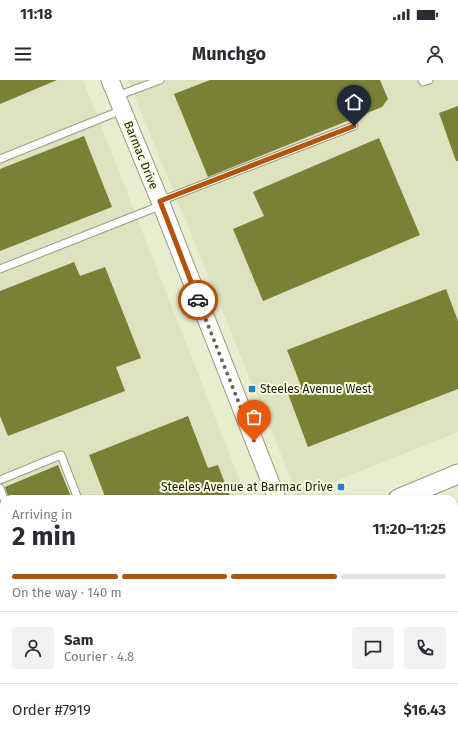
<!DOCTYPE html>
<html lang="en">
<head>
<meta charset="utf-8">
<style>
  :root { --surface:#fff; --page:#f2f2f3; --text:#2b2b33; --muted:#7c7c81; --line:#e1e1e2; --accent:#b45309 }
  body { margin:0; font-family:"Fira Sans",sans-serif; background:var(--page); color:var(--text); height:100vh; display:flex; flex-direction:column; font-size:15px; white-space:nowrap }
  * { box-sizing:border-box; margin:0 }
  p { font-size:13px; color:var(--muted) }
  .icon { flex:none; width:22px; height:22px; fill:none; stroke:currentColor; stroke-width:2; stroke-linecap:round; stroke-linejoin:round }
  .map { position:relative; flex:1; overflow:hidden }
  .drawer { position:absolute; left:0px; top:415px; width:458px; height:248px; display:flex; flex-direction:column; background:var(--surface); border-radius:12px 12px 0 0; box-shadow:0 1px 3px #0004 }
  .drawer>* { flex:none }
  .pin { position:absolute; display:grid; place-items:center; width:34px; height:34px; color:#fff; margin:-41px -17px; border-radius:50% 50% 50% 0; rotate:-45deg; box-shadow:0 0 4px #0007 }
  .pin .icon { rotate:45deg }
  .courier { position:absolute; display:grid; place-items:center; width:40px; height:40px; margin:-20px; border:3px solid #b45309; border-radius:50%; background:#fff; color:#222; box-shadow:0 1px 5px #0007 }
  .head em { font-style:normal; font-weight:700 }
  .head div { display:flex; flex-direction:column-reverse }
  .head { display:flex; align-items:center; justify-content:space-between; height:68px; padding:0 12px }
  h1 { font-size:26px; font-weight:700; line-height:30px }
  .bar { display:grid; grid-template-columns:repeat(4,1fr); gap:6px 4px; align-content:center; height:48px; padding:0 12px }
  .bar i { height:5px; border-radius:3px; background:var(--line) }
  .bar .on { background:var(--accent) }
  .bar p { grid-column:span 4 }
  .line { display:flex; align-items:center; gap:10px; padding:0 12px; border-top:1px solid var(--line) }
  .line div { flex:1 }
  .round { display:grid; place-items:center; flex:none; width:42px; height:42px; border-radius:4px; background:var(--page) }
  .status { display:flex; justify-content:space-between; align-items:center; height:28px; padding:0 20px; background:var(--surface); direction:ltr }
  .status svg { height:11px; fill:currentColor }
  header { display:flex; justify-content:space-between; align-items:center; height:52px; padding:0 12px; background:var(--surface); font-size:18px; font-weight:700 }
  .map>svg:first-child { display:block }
  .built { fill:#dee2be }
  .building { fill:#7a8036 }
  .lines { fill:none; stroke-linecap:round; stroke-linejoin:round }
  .service-casing { stroke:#989c81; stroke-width:9 }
  .minor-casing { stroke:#989c81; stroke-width:16 }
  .tertiary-casing { stroke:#989c81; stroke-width:19 }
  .secondary-casing { stroke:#989c81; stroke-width:21 }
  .service { stroke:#fff; stroke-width:7 }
  .minor { stroke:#fff; stroke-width:14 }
  .tertiary { stroke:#fff; stroke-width:17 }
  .secondary { stroke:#fff; stroke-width:19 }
  .done { stroke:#646655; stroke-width:4; stroke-dasharray:0 7.2 }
  .route { stroke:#b45309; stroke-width:5 }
  .poi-dot { fill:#267dcb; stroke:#f7fadd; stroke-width:1.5 }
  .labels { text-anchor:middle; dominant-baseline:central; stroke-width:4; stroke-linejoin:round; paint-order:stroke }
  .street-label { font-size:12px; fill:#1c1e13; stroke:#f7fadd }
  .poi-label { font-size:12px; fill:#1c1e13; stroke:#f7fadd; text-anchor:start }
</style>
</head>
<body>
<div class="status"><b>11:18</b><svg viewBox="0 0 49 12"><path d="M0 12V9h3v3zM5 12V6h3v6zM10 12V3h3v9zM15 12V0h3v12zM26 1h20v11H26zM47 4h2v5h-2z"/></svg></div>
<header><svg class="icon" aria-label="menu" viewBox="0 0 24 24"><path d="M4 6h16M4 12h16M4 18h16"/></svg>Munchgo<svg class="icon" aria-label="person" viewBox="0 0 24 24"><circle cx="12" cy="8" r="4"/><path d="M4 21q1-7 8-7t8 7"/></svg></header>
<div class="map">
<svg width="458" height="663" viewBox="0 0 458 663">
  <rect width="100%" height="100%" fill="#e9edd0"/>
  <g class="built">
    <polygon points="0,0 83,0 247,419 4,419 4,538 0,540"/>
    <polygon points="128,0 458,0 458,352 298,416"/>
    <polygon points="458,440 458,663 419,663 417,659 454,659 454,442"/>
    <polygon points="4,622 4,659 337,659 338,663 0,663 0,624"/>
  </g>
  <g class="building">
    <polygon points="0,0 57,0 0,24"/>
    <polygon points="210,0 380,0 388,19 382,27 208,97 174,14"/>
    <polygon points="458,26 458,81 456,81 439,33"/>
    <polygon points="84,56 112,127 0,171 0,89"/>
    <polygon points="379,58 420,155 263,221 233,149 264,136 253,112"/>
    <polygon points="74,182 80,196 105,187 141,278 116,287 125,311 8,356 0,336 0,211"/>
    <polygon points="446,209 458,241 458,309 308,367 287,311 301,306 287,270"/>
    <polygon points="188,336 208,388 218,385 231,419 106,419 89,375"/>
    <polygon points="58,385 72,419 9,419 5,407"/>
  </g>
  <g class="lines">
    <g class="service-casing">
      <g id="service">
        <polyline points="422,0 423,2 429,0"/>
        <polyline points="117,16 160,0"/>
        <polyline points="0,79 122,30"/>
        <polyline points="160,121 354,46"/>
        <polyline points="0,189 162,125"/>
        <polyline points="0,400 61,375 78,419"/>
        <polyline points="0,408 4,419"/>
        <polyline points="454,474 458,472"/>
        <polyline points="0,525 4,524"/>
        <polyline points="454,568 458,566"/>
        <polyline points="454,612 458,610"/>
        <polyline points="449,659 451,663"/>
      </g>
    </g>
    <g class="minor-casing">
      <polyline id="minor" points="372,659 374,663"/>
    </g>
    <g class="tertiary-casing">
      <polyline id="tertiary" points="110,0 160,121 277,419"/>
    </g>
    <g class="secondary-casing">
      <g id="secondary">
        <polyline points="398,419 458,394"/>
        <polyline points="0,574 4,572"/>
      </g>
    </g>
    <use href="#service" class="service"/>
    <use href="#minor" class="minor"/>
    <use href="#tertiary" class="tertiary"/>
    <use href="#secondary" class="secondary"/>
  </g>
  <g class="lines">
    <polyline class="done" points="198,220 254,361"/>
    <polyline class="route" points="198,220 160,121 354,46"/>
  </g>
  <g class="poi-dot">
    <rect x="248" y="305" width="8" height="8" rx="2"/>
    <rect x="337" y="403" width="8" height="8" rx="2"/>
  </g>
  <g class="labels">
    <g class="street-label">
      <text transform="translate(141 75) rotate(68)">Barmac Drive</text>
    </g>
    <g class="poi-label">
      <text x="260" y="309">Steeles Avenue West</text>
      <text x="333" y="407" text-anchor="end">Steeles Avenue at Barmac Drive</text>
    </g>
  </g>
</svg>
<div class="pin" style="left:254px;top:361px;background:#ea580c"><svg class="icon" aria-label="bag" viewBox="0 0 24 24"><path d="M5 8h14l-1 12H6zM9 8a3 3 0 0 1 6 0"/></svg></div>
<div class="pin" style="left:354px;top:46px;background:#1f2937"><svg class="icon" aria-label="home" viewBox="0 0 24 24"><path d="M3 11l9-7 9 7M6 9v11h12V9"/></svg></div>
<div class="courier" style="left:198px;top:220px"><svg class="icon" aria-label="car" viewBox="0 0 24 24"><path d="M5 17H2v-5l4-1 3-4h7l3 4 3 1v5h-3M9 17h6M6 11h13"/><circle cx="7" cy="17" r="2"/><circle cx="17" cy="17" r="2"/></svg></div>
<section class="drawer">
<div class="head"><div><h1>2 min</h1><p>Arriving in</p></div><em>11:20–11:25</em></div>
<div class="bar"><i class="on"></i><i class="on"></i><i class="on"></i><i></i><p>On the way · 140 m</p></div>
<div class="line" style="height:72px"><a class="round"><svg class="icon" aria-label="person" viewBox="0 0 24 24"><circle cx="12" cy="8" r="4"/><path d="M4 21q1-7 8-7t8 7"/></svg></a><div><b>Sam</b><p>Courier · 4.8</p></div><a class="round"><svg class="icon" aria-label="chat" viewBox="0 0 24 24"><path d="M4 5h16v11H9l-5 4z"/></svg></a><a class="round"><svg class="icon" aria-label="phone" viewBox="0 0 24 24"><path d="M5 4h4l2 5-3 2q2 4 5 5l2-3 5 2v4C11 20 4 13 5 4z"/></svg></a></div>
<div class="line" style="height:52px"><div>Order #7919</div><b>$16.43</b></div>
</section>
</div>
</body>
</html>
